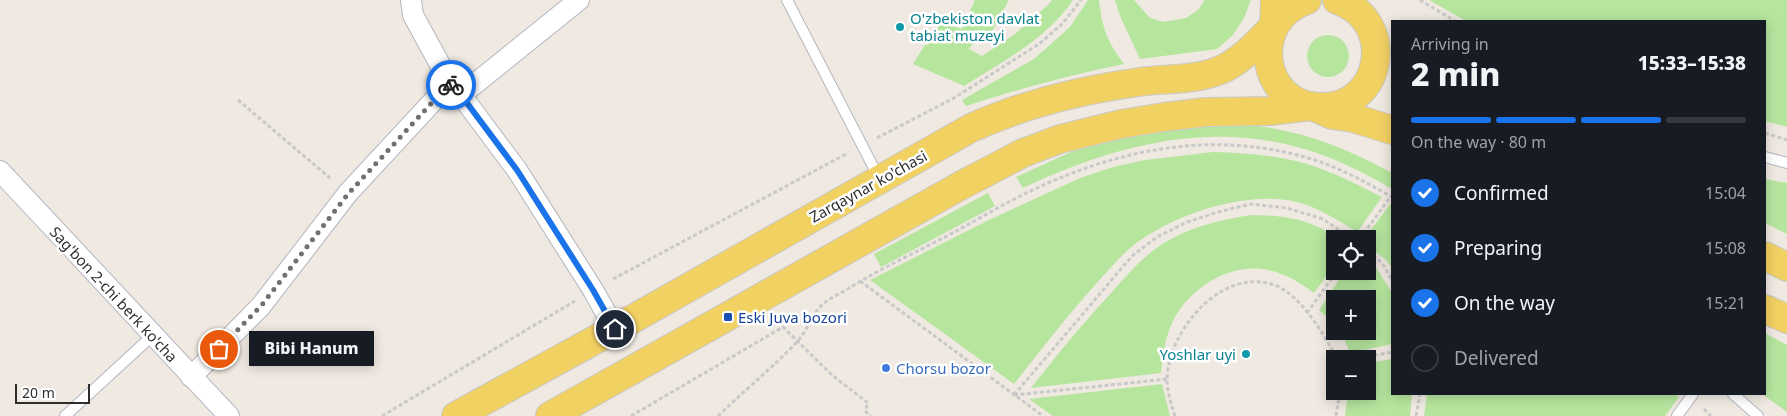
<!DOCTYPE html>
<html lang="en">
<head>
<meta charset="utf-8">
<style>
  :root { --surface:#171b24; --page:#242831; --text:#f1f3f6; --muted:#9ea1a6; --line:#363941; --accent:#1a73e8 }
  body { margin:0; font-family:"Noto Sans",sans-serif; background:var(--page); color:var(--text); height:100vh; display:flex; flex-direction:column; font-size:19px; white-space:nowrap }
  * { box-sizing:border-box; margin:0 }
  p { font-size:16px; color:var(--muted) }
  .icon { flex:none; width:28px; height:28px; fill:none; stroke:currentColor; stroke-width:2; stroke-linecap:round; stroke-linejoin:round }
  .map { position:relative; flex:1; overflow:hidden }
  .side { position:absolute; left:1391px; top:20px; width:375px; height:375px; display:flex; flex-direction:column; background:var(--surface); border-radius:0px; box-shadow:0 2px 12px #0003 }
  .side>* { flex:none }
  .controls { position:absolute; left:1326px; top:230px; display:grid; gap:10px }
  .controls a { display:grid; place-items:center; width:50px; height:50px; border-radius:0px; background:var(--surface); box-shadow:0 2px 12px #0003; font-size:25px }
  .scale { position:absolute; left:15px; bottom:12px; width:75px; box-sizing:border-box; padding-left:5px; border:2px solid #2e2e2e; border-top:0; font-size:14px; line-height:18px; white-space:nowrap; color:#2e2e2e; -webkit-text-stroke:4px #fff; paint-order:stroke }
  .pin { position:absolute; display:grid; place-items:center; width:42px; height:42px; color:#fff; margin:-21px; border:2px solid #fff; border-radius:50%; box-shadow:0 1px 5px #0007 }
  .courier { position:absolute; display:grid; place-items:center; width:50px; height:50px; margin:-25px; border:4px solid #1a73e8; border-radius:50%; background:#fff; color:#222; box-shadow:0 1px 6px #0007 }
  .bubble { position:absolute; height:35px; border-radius:0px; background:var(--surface); box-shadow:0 2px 12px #0003; font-size:16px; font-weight:800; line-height:35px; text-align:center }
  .head em { font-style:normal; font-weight:800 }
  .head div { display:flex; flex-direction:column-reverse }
  .head { display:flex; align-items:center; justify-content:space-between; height:85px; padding:0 20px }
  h1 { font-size:32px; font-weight:800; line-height:38px }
  .bar { display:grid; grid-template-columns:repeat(4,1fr); gap:8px 5px; align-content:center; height:60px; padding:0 20px }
  .bar i { height:6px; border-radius:4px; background:var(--line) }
  .bar .selected { background:var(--accent) }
  .bar p { grid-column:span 4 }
  ol { padding:0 20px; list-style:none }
  li { display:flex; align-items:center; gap:15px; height:55px }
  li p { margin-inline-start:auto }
  li .icon { padding:5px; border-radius:50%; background:var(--accent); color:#fff; stroke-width:4 }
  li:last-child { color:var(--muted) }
  li i { width:28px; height:28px; border:2px solid var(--line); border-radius:50% }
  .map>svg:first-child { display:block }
  .green { fill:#b6e59e }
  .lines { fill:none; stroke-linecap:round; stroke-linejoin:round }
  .service-casing { stroke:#b4b7c1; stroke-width:12 }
  .minor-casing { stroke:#b4b7c1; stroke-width:22 }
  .primary-casing { stroke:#c9c9c9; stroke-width:30 }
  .path { stroke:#c9c9c9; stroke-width:3; stroke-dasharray:4 2.5; stroke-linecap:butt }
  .service { stroke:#fff; stroke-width:10 }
  .minor { stroke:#fff; stroke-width:20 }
  .primary { stroke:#f2d163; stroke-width:28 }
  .done { stroke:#726f6d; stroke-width:5; stroke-dasharray:0 9 }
  .route { stroke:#1a73e8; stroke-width:6 }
  .culture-dot { fill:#0f9aa8; stroke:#fff; stroke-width:2 }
  .transit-dot { fill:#1a4fb4; stroke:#fff; stroke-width:2 }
  .shop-dot { fill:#3f7fe0; stroke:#fff; stroke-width:2 }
  .labels { text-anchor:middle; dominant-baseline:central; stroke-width:5; stroke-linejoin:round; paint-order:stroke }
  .culture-label { font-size:15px; fill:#0d838f; stroke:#fff; text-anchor:start }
  .street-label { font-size:15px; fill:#2e2e2e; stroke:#fff }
  .transit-label { font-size:15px; fill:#164399; stroke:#fff; text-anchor:start }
  .shop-label { font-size:15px; fill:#366cbe; stroke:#fff; text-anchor:start }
</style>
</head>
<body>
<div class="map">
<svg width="1787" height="416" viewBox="0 0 1787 416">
  <rect width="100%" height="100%" fill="#efe9e1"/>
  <g class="green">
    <path d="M 975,0 L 1009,0 L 990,35 L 980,35 L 969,49 L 982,56 L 1015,34 L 1048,5 L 1052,0 L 1073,0 C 1047,39 1002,62 964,86 L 913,64 L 925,45 L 928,45 L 941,22 L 962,29 Z"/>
    <path d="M 1088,0 L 1099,0 C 1102,28 1107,41 1124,64 C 1070,75 1018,89 966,106 L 962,100 L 1034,59 L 1070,27 Z"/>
    <polygon points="1115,0 1134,0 1150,18 1164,22 1186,18 1198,10 1205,0 1251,0 1244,18 1233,35 1217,49 1140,59 1120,16"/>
    <polygon points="1429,0 1787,0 1787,127 1765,121 1765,21 1466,21"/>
    <circle cx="1328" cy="56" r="21"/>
    <path d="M 1227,123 C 1292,127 1336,143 1392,173 L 1392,189 C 1368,175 1343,162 1317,153 C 1216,118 1116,144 1023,188 L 1016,177 L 1071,152 L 1132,134 Z"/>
    <path d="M 1213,152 C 1249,153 1285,156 1319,168 C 1341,176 1362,187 1382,197 L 1357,232 C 1341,222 1325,212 1307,205 C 1282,196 1255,198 1229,203 C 1200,209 1170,221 1145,237 C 1126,249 1111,267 1096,284 C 1067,316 1041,350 1014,384 L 870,280 L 989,220 L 1080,178 L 1113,167 L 1145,160 Z"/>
    <polygon points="1765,179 1787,183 1787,234 1765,223"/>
    <polygon points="988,193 995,206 881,267 874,254"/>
    <polygon points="1391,203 1392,204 1392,268 1386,260 1368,246 1368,239 1364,239"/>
    <path d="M 1251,215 C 1288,216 1307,218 1339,239 L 1335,239 L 1335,265 L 1314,293 C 1298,281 1281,271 1261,269 C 1226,265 1188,290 1173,321 C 1165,337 1163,355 1161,373 L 1031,388 C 1057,355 1083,323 1112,292 C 1126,276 1141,259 1158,247 C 1185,228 1219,220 1251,215 Z"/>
    <polygon points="1368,259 1377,269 1392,293 1392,344 1350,353 1341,331 1368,331 1368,299 1335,299 1335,324 1319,310 1345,271 1368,271"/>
    <polygon points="1765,333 1787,345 1787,412 1762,394 1765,394"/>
    <polygon points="1392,359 1392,394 1412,394 1410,416 1345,416 1348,391 1368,391 1368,363"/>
    <polygon points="1162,384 1170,416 1053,416 1029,399"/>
    <polygon points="1427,394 1675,394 1679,397 1665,416 1424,416"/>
  </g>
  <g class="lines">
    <g class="service-casing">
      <g id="service">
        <polyline points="787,0 879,178"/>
        <polyline points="1765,157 1787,163"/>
        <polyline points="1733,394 1758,416"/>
        <polyline points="65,416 152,336"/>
        <polyline points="1677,416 1693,394"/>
      </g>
    </g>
    <g class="minor-casing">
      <g id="minor">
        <polyline points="411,0 413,15 450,83 461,95 517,170 593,290 615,329"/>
        <polyline points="461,95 579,0"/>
        <polyline points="0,171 229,416"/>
        <polyline points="191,377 261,306 348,193 450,83"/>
      </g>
    </g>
    <g class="primary-casing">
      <g id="primary">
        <path d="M 1307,0 C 1248,20 1259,107 1322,107 C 1384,107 1397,20 1337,0"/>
        <polyline points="1765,256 1787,267"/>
        <polyline points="1765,309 1787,319"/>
        <path d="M 456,416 L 615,329 L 971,128 C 1024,104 1081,90 1139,82 C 1168,78 1198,81 1225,68 C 1244,58 1259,41 1274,26 L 1275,0"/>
        <polyline points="550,416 960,186 1023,153 1060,139 1121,124 1164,117 1206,112 1270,111 1312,106 1332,115 1353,118 1392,130"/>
      </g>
    </g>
    <g class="path">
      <polyline points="1420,0 1455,21"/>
      <polyline points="238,100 330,178"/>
      <polyline points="1765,133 1787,140"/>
      <polyline points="877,138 954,98 1039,44 1063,23 1081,0"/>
      <polyline points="1360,239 1391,196"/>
      <polyline points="1368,251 1382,263 1392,280"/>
      <polyline points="613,279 848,153"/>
      <polyline points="860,281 1043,416"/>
      <polyline points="1307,313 1337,271"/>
      <polyline points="1355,359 1392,352"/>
      <polyline points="1014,395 1132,256 1157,237 1187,222 1218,212 1251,204 1287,208 1323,219 1352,239"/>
      <polyline points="1014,395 1167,379"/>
      <polyline points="1704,409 1711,416"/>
      <polyline points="382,416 575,301"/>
      <polyline points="631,416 783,327 833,376 868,403 865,411 871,416"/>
      <path d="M 718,416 C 744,391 772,368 797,342 C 807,331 812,314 823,304 C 830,298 839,294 846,290 C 878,270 912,254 945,237 C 979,219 1013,198 1048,183 C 1128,148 1212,133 1297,155 C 1331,163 1362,180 1392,197"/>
      <path d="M 1175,416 C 1171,404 1167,392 1167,379 C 1168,330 1224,264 1277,286 C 1302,297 1325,336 1337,359"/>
      <polyline points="1336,416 1340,391"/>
      <polyline points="1416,416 1420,394"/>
    </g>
    <use href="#service" class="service"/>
    <use href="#minor" class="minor"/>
    <use href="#primary" class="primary"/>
  </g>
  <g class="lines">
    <polyline class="done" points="219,349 261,306 348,194 450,83 451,85"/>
    <polyline class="route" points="451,85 461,95 517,170 593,290 615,329"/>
  </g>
  <g class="culture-dot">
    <circle cx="900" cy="27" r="5"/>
    <circle cx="1246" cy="354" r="5"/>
  </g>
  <rect class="transit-dot" x="723" y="312" width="10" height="10" rx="2.5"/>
  <circle class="shop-dot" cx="886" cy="368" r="5"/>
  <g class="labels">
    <g class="culture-label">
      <text x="910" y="18">O'zbekiston davlat<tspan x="910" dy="17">tabiat muzeyi</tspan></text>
      <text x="1236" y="354" text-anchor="end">Yoshlar uyi</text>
    </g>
    <g class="street-label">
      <text transform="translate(868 186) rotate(-29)">Zarqaynar ko'chasi</text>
      <text transform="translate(114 294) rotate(47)">Sag'bon 2-chi berk ko'cha</text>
    </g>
    <g class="transit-label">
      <text x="738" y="317">Eski Juva bozori</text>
    </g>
    <g class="shop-label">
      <text x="896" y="368">Chorsu bozor</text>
    </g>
  </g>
</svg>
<div class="controls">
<a><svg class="icon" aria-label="locate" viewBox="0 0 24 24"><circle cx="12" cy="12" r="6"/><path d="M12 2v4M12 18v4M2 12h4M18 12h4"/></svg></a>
<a>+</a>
<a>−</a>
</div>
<div class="scale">20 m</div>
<div class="pin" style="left:219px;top:349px;background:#ea580c"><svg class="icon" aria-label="bag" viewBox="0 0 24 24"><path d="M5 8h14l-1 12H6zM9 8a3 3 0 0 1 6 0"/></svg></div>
<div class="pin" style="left:615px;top:329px;background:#1f2937"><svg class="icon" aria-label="home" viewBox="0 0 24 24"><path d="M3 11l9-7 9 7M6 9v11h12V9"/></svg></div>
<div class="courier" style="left:451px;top:85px"><svg class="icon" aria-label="bike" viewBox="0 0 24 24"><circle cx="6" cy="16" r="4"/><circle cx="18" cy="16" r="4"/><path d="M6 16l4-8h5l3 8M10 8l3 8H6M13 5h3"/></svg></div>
<div class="bubble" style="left:249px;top:331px;width:125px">Bibi Hanum</div>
<section class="side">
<div class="head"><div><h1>2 min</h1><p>Arriving in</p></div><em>15:33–15:38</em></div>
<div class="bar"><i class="selected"></i><i class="selected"></i><i class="selected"></i><i></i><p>On the way · 80 m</p></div>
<ol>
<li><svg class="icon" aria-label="check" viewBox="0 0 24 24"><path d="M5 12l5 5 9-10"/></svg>Confirmed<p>15:04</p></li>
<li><svg class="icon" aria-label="check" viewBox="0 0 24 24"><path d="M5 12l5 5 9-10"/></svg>Preparing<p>15:08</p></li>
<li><svg class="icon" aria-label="check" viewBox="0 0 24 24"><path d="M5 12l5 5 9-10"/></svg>On the way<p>15:21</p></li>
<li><i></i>Delivered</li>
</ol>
</section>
</div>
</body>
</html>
